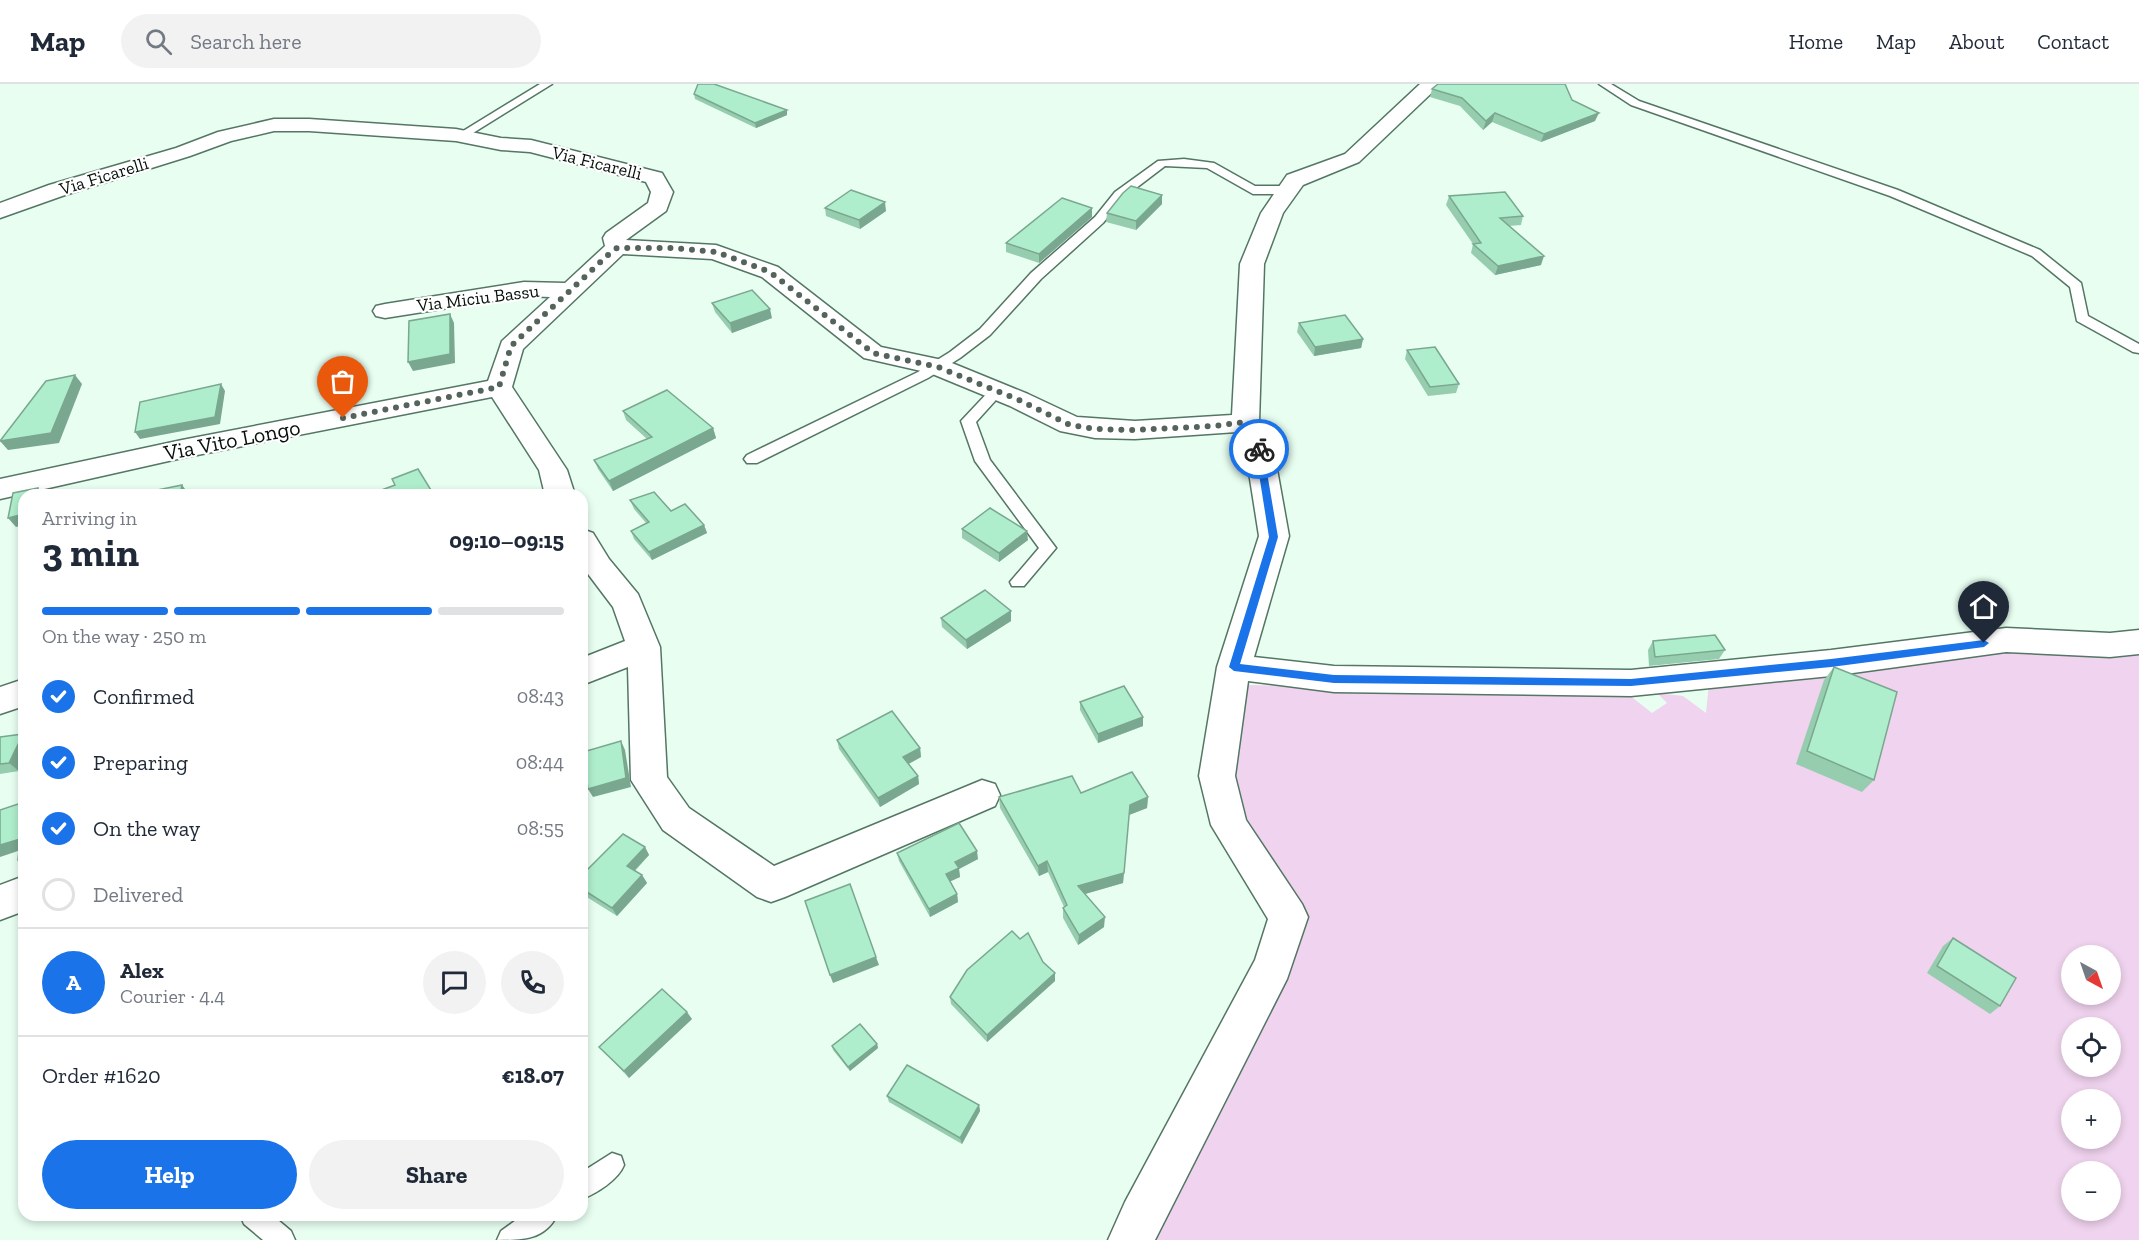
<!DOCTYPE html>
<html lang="en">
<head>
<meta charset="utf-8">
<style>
  :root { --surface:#fff; --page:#f2f2f3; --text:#1f2937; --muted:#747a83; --line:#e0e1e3; --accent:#1a73e8 }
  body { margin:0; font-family:"Zilla Slab",serif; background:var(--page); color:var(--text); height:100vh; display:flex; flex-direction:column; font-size:22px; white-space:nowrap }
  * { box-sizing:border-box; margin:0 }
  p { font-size:20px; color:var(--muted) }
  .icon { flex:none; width:33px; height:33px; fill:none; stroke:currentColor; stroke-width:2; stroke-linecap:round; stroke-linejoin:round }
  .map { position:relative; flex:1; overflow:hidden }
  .panel { position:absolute; left:18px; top:405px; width:570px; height:732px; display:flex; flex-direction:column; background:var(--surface); border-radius:18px; box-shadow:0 3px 9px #0003 }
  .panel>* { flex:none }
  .needle { width:39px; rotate:140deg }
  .buttons { position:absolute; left:2061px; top:861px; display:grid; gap:12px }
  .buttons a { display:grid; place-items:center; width:60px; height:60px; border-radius:50%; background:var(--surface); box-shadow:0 3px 9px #0003; font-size:30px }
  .pin { position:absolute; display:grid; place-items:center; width:51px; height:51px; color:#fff; margin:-62px -26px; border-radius:50% 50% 50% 0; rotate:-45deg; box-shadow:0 0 6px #0007 }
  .pin .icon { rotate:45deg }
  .courier { position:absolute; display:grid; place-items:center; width:60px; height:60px; margin:-30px; border:4px solid #1a73e8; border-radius:50%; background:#fff; color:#222; box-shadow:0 2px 8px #0007 }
  .head em { font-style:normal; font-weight:700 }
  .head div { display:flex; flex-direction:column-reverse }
  .head { display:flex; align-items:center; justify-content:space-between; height:102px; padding:0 24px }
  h1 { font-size:39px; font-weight:700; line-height:45px }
  .bar { display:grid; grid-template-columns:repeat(4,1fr); gap:9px 6px; align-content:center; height:72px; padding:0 24px }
  .bar i { height:8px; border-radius:4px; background:var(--line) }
  .bar .current { background:var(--accent) }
  .bar p { grid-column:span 4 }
  .line { display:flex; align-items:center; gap:15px; padding:0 24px; border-top:2px solid var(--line) }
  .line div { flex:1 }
  .round { display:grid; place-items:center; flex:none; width:63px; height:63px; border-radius:32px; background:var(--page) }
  ol { padding:0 24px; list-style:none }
  li { display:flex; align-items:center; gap:18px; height:66px }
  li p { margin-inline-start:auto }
  li .icon { padding:6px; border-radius:50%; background:var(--accent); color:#fff; stroke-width:4 }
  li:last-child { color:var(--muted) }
  li i { width:33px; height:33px; border:3px solid var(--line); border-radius:50% }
  .button { display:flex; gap:12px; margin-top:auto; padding:12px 24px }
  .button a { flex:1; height:69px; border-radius:36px; background:var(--accent); color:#fff; font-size:24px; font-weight:700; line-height:69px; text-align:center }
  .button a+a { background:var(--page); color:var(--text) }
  header { display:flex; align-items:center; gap:36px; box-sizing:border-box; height:84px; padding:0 30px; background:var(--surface); border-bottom:2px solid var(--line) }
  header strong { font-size:28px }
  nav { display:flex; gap:33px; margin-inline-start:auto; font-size:21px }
  .search { width:420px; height:54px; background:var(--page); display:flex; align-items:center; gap:15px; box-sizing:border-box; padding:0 21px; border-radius:33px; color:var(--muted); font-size:22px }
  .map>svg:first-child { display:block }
  .green { fill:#f0d3ee; fill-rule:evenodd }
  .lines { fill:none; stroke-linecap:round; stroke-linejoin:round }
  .lane-casing { stroke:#547664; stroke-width:3 }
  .street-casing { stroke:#547664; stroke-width:3 }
  .lane { fill:#fff; fill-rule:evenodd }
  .street { fill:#fff; fill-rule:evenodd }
  .wall { fill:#96cdaf }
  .shaded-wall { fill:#7aa78f }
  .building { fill:#afeecc; stroke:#7aa78f; stroke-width:1.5 }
  .route { fill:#1a73e8 }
  .done { stroke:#54645b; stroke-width:6; stroke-dasharray:0 10.8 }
  .labels { text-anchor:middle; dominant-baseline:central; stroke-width:4.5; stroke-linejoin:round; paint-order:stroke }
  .far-street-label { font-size:18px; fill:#05110a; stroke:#fff }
  .street-label { font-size:22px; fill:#05110a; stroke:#fff }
</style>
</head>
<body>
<header>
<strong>Map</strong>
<div class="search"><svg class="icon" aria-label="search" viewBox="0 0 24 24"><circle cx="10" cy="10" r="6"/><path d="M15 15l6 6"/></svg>Search here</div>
<nav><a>Home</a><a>Map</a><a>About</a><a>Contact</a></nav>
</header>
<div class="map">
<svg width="2139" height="1156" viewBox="0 0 2139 1156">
  <rect width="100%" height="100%" fill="#e7fef1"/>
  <path class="green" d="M 2008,563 L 2139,565 L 2139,1156 L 1149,1156 L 1288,884 L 1241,736 L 1231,696 L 1248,601 L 1624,607 L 1652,629 L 1667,619 L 1657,609 L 1683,612 L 1706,629 L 1709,600 ZM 2072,872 L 2110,872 L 2110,910 L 2072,910 ZM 2072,944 L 2110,944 L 2110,982 L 2072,982 ZM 2072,1016 L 2110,1016 L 2110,1054 L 2072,1054 ZM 2072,1088 L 2110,1088 L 2110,1126 L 2072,1126 Z"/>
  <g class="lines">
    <g class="lane-casing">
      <g id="lane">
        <polygon points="540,0 552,0 465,54 461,55 455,52"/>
        <polygon points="1599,0 1611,0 1639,17 1898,106 2040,166 2081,199 2088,232 2139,260 2139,269 2133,268 2077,237 2070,203 2032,172 1890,112 1631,21"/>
        <polygon points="1184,75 1214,79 1255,102 1288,102 1294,106 1288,110 1253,110 1207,84 1165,82 1123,114 1103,139 1041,195 990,251 960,274 928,294 757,379 747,379 744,375 747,371 918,288 950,268 980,245 1031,189 1095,133 1115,108 1158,77"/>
        <polygon points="997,303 1004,307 976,338 990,376 1056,464 1024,502 1012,502 1010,498 1039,464 975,377 961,337 992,304"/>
        <path d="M 612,1069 L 621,1072 L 624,1081 C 618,1096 597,1109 582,1115 L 582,1088 Z"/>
        <polygon points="240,1131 272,1131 291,1147 295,1156 263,1156 244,1140"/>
        <path d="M 523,1131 L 557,1131 C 545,1156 522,1156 497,1156 L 501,1147 Z"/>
      </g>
    </g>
    <g class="street-casing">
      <g id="street">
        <polygon points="1420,0 1441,0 1359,78 1303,101 1283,129 1264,180 1259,338 1273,363 1289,452 1254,573 1334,582 1631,586 1831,566 2006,544 2110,549 2139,546 2139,570 2110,573 2006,568 1831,592 1631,612 1334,608 1248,597 1235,692 1246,736 1302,820 1308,833 1287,895 1155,1156 1108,1156 1125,1118 1255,876 1268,835 1211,741 1199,692 1217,583 1259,452 1245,363 1237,348 1135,355 1095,354 1060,347 1010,322 930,289 864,274 762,193 712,175 623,170 523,265 512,303 567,386 575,411 545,411 539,386 492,313 182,374 0,415 0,395 182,356 488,297 502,257 550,213 524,212 385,234 376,232 373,227 376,222 385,220 524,198 565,199 605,162 603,154 606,149 648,119 651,108 646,98 530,68 501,66 456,57 309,47 274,47 231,57 190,72 65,111 0,134 0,119 49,101 176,64 218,48 274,35 309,35 456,45 501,54 531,56 662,89 673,108 666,127 626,156 716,161 778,183 881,263 947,277 1028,310 1077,333 1135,337 1232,331 1240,180 1261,129 1287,91 1345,70"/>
        <polygon points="582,445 593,449 609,475 638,510 660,563 667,693 689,724 774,782 982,696 995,700 1000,711 995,722 785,813 771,818 757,813 663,746 631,696 628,583 582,601 582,574 625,557 613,523 582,482"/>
        <polygon points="24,595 24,622 0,630 0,603"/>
        <polygon points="24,792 24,827 0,836 0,801"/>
      </g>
    </g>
    <use href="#lane" class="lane"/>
    <use href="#street" class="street"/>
  </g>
  <g class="wall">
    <polygon points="1432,5 1572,16 1595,37 1541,58 1492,38 1483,46 1460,22 1430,13"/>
    <polygon points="694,10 787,26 787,31 756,44 695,15"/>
    <polygon points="1162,111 1162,120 1136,146 1106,138 1107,129"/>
    <polygon points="1449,112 1523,132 1521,141 1509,142 1541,181 1495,191 1471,169 1473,160 1446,121"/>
    <polygon points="825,124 886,127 860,145 826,132"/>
    <polygon points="1092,124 1092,133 1039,179 1006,168 1006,159"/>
    <polygon points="712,219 772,234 732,249 715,228"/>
    <polygon points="1299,239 1363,255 1361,264 1314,272 1297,248"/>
    <polygon points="1407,266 1459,300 1456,309 1428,312 1405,275"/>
    <polygon points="623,327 713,344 716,354 613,407 598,385 594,376 647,355 626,336"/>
    <polygon points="630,416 671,427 704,441 707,449 652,476 634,455 631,447 646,439 634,425"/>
    <polygon points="962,445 1028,456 999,478 962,454"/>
    <polygon points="941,534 1011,537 967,565 942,543"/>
    <polygon points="1653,557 1725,566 1719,575 1649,582 1648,566"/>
    <polygon points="1834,583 1874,696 1862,708 1796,680 1824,596"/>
    <polygon points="1080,618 1143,633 1143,642 1098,659 1080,626"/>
    <polygon points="23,650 24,678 19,687 0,690 0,653"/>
    <polygon points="837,656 920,664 921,673 908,680 918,692 919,700 880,723 839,665"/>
    <polygon points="1081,709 1148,713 1147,724 1129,731 1123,799 1085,810 1104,843 1078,861 1063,834 1063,824 1064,823 1048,788 1039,792 1000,724 999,713"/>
    <polygon points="645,763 649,771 635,787 642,791 647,799 617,832 582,810 582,791"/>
    <polygon points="897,769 978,775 959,785 960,793 950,797 957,810 958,818 930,833 899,777"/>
    <polygon points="1953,854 2000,922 1990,930 1927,889 1943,862"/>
    <polygon points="1055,889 1055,897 987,958 951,920 950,913"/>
    <polygon points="692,935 629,994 605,969 599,963"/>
    <polygon points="877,960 878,964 850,987 833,966 832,962"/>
    <polygon points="887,1012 979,1021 980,1027 962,1060 889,1018"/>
  </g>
  <g class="shaded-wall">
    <polygon points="787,26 787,31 756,44 755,39"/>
    <polygon points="1495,29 1492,38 1483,46 1486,37"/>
    <polygon points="1599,29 1595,37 1541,58 1544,50"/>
    <polygon points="1162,111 1162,120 1136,146 1136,137"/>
    <polygon points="885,118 886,127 860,145 859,136"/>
    <polygon points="1092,124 1092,133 1039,179 1039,170"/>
    <polygon points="1544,172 1541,181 1495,191 1498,182"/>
    <polygon points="770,225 772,234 732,249 730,239"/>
    <polygon points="450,230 454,239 455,279 413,287 408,278"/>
    <polygon points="1363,255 1361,264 1314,272 1315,263"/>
    <polygon points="75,291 82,300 59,359 8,366 0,357"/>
    <polygon points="221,300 225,307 220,340 140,355 135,348"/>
    <polygon points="713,344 716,354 613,407 609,397"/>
    <polygon points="182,401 189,410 189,411 180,411"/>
    <polygon points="38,404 45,411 37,411"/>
    <polygon points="24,430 24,441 16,443 8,434"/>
    <polygon points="704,441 707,449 652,476 649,468"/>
    <polygon points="1027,447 1028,456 999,478 999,469"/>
    <polygon points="1011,527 1011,537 967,565 966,556"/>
    <polygon points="1143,633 1143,642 1098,659 1098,650"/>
    <polygon points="23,650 24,678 19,687 9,679"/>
    <polygon points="621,657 625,666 631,703 593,713 588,705"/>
    <polygon points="920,664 921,673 905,682 903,673"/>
    <polygon points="918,692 919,700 880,723 878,714"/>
    <polygon points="1148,713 1147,724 1129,731 1123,799 1078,812 1078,802 1130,721"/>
    <polygon points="582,736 584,751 582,752"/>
    <polygon points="20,755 24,765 0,773 0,761"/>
    <polygon points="645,763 649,771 631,790 627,782"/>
    <polygon points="977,767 978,775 959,785 960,793 947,799 946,790 955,778"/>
    <polygon points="24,774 24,780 18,776"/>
    <polygon points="1047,777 1048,788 1039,792 1038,782"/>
    <polygon points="642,791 647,799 617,832 612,824"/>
    <polygon points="957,810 958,818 930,833 929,825"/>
    <polygon points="1105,833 1104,843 1078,861 1079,851"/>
    <polygon points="876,873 879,881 833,899 830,891"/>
    <polygon points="1055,889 1055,897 987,958 987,951"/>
    <polygon points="687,928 692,935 629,994 624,987"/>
    <polygon points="877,960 878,964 850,987 848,983"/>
    <polygon points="979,1021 980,1027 962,1060 960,1054"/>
  </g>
  <g class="building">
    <polygon points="698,0 714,0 787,26 755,39 694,10"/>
    <polygon points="1438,0 1565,0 1572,16 1599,29 1544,50 1495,29 1486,37 1462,14 1432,5"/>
    <polygon points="1131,102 1162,111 1136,137 1107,129 1123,109"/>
    <polygon points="851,106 885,118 859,136 825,124"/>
    <polygon points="1505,108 1523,132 1500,134 1544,172 1498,182 1473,160 1481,159 1449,112"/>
    <polygon points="1062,114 1092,124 1039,170 1006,159"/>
    <polygon points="752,206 770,225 730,239 712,219"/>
    <polygon points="450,230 450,270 408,278 409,237"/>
    <polygon points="1345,231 1363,255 1315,263 1299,239"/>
    <polygon points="1435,263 1459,300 1430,303 1407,266"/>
    <polygon points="75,291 51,349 0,357 46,297"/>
    <polygon points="221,300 215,333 135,348 140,318"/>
    <polygon points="667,306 713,344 609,397 594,376 652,353 623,327"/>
    <polygon points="418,385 434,411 368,411 395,401 392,395"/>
    <polygon points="182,401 180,411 147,411 147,408"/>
    <polygon points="38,404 37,411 24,411 24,430 8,434 13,409"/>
    <polygon points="224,406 223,411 201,411"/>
    <polygon points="654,408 671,427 685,420 704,441 649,468 631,447 649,438 630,416"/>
    <polygon points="990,424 1027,447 999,469 962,445"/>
    <polygon points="985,506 1011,527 966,556 941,534"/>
    <polygon points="1715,551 1725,566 1655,573 1653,557"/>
    <polygon points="1834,583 1897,608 1874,696 1807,667"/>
    <polygon points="1124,602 1143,633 1098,650 1080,618"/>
    <polygon points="892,627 920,664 903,673 918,692 878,714 837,656"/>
    <polygon points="23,650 9,679 0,680 0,653"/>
    <polygon points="621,657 626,694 588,705 583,668"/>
    <polygon points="1132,688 1148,713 1130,721 1124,789 1078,802 1105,833 1079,851 1063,824 1067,821 1047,777 1038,782 999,713 1072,692 1081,709"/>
    <polygon points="24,718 24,774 18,776 20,755 0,761 0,726"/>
    <polygon points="959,739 977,767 955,778 959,784 946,790 957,810 929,825 897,769"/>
    <polygon points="623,750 645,763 627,782 642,791 612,824 582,805 582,791"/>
    <polygon points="850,800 876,873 830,891 805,817"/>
    <polygon points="1012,847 1020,855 1028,849 1043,878 1055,889 987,951 950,913 967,886"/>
    <polygon points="1953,854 2016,894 2000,922 1937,882"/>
    <polygon points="662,905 687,928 624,987 599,963"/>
    <polygon points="860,940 877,960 848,983 832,962"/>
    <polygon points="907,981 979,1021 960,1054 887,1012"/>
  </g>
  <polygon class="route" points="1259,362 1263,365 1278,453 1240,580 1334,591 1631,595 1831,575 1984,556 1989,559 1984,563 1831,583 1631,602 1334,599 1234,587 1229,583 1269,453 1255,365"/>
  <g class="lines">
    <polyline class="done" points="343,334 499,303 511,262 608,171 617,164 672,164 716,168 770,188 873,269 938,283 1019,316 1070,341 1095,345 1135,346 1215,342 1245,338 1259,365"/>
  </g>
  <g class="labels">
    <g class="far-street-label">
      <text transform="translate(597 79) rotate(14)">Via Ficarelli</text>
      <text transform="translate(104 92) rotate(-17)">Via Ficarelli</text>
      <text transform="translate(478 214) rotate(-7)">Via Miciu Bassu</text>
    </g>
    <g class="street-label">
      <text transform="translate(232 356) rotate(-11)">Via Vito Longo</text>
    </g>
  </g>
</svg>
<div class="buttons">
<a><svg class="needle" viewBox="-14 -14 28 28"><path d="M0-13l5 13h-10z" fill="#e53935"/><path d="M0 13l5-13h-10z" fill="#747a83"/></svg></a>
<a><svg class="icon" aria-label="locate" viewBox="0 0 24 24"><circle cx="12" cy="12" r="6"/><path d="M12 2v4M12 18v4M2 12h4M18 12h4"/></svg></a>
<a>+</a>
<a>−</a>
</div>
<div class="pin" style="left:343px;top:334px;background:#ea580c"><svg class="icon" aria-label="bag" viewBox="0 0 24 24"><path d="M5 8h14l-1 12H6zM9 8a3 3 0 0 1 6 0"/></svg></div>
<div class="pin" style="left:1984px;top:559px;background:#1f2937"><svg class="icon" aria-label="home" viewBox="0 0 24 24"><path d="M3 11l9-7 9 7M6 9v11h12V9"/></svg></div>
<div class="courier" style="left:1259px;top:365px"><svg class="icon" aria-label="bike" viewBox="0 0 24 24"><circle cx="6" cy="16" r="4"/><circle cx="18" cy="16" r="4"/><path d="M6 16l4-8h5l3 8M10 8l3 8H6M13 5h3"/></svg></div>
<section class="panel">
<div class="head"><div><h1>3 min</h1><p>Arriving in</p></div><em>09:10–09:15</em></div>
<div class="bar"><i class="current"></i><i class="current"></i><i class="current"></i><i></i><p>On the way · 250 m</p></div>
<ol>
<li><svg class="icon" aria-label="check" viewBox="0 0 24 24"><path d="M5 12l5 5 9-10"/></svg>Confirmed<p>08:43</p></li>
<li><svg class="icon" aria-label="check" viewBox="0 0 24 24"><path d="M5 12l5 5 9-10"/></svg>Preparing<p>08:44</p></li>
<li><svg class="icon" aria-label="check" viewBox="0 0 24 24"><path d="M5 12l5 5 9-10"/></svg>On the way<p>08:55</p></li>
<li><i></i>Delivered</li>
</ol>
<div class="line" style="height:108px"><b class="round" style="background:var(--accent);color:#fff">A</b><div><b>Alex</b><p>Courier · 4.4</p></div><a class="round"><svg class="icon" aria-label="chat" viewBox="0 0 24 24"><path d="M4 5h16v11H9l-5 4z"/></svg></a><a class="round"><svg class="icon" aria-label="phone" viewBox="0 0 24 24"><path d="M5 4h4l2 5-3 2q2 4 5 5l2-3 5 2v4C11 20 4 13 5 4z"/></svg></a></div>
<div class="line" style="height:78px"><div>Order #1620</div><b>€18.07</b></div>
<div class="button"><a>Help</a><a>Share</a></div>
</section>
</div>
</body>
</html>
